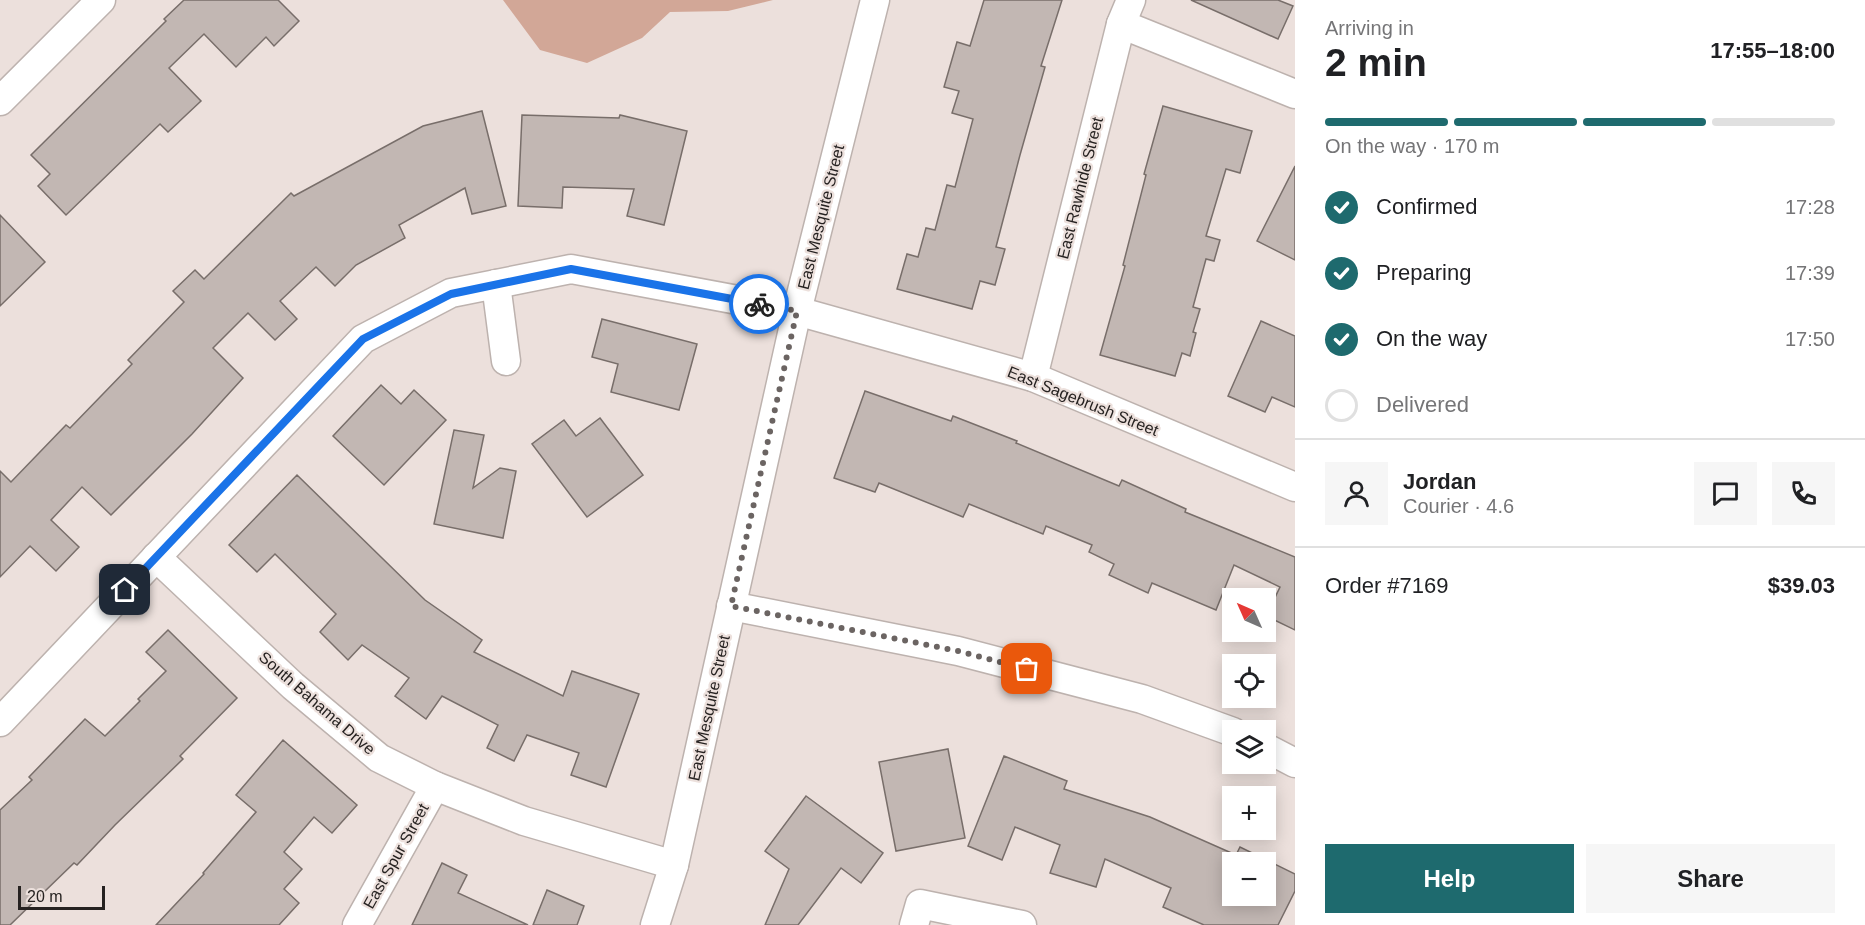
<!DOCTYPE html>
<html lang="en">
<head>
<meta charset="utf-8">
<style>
  :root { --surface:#fff; --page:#f6f6f6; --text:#202124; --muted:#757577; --line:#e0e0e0; --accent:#1e6a6e }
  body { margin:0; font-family:Helvetica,sans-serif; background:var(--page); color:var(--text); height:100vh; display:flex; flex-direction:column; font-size:22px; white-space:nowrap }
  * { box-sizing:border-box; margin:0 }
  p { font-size:20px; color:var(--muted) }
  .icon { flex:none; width:33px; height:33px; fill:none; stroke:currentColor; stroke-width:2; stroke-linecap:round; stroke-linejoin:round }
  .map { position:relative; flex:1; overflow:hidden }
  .panel { display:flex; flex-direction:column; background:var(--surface); width:570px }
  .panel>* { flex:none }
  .needle { width:39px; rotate:315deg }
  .buttons { position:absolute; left:1222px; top:588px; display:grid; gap:12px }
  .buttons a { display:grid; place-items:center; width:54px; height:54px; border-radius:0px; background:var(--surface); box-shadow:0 3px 15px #0003; font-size:30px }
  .scale { position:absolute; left:18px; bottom:15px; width:87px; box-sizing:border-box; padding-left:6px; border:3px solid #262221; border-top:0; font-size:16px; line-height:21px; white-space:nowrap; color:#262221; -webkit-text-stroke:4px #ece0dc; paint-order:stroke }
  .pin { position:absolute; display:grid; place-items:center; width:51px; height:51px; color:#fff; margin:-26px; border-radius:12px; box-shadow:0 3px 9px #0006 }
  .courier { position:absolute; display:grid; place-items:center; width:60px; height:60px; margin:-30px; border:4px solid #1a73e8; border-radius:50%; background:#fff; color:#222; box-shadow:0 2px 8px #0007 }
  .headline em { font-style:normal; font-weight:800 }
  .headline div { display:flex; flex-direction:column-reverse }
  .headline { display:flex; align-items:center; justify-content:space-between; height:102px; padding:0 30px }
  h1 { font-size:39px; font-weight:800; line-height:45px }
  .bar { display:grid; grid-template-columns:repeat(4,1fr); gap:9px 6px; align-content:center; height:72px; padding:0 30px }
  .bar i { height:8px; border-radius:4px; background:var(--line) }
  .bar .active { background:var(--accent) }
  .bar p { grid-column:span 4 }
  .line { display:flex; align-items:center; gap:15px; padding:0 30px; border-top:2px solid var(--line) }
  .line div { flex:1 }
  .round { display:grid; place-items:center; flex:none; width:63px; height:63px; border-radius:0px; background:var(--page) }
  ol { padding:0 30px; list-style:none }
  li { display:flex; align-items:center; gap:18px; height:66px }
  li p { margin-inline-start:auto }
  li .icon { padding:6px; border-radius:50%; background:var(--accent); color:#fff; stroke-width:4 }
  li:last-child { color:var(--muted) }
  li i { width:33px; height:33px; border:3px solid var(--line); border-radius:50% }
  .action { display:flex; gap:12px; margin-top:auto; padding:12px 30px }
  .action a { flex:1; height:69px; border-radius:0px; background:var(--accent); color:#fff; font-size:24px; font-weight:800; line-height:69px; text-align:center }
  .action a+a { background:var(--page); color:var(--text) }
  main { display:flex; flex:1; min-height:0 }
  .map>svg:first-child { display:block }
  .green { fill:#d2a797 }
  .building { fill:#c2b7b3; stroke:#786e6a; stroke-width:1.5; fill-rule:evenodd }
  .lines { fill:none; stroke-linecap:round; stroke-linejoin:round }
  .minor-casing { stroke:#bdb2ae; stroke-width:31 }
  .minor { stroke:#fff; stroke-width:28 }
  .done { stroke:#6b6462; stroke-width:6; stroke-dasharray:0 10.8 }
  .route { stroke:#1a73e8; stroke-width:8 }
  .labels { text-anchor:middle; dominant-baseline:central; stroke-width:4.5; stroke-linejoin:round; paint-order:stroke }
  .street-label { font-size:16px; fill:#262221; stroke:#ece0dc }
</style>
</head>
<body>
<main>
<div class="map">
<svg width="1295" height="925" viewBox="0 0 1295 925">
  <rect width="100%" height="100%" fill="#ece0dc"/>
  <polygon class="green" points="503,0 773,0 728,11 670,12 642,38 587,63 540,50"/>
  <g class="building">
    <polygon points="184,0 278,0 299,21 274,46 266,37 236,67 204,34 169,68 201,101 168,132 160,124 66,215 38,186 50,174 31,155 166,21 164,19"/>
    <polygon points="984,0 1062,0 1041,66 1045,67 1020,155 996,247 1005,249 995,285 980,281 972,309 897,289 907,254 918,257 926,228 935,230 947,185 955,187 973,119 952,113 959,91 944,87 957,42 970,46"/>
    <polygon points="1191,0 1278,0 1293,6 1278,39"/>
    <polygon points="1163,106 1252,131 1240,173 1226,169 1206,236 1220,240 1214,261 1206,259 1193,307 1200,309 1193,332 1196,333 1190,356 1182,353 1175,376 1100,355 1125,266 1123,265 1146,175 1144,174"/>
    <polygon points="482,111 506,206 472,214 465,188 399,225 405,238 356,265 335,286 316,267 280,301 297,319 275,340 248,313 213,348 243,378 192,434 111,515 82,487 51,520 79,547 56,571 30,546 0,577 0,471 11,482 66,425 70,428 132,364 128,360 184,302 173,291 195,270 204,279 291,193 294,196 423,126"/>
    <polygon points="522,115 619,118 620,115 687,131 664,225 627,216 634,189 563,187 562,208 518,206"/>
    <polygon points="1295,166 1295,260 1257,241"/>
    <polygon points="0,215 45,262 0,306"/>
    <polygon points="602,319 697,344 679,410 611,392 618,364 592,357"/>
    <polygon points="1261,321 1295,336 1295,407 1272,397 1265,412 1228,396"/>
    <polygon points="381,385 401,404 414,390 446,420 384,485 333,436"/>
    <polygon points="865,391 951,421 953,416 1017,441 1016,443 1119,486 1122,480 1186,509 1185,512 1295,557 1295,630 1266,616 1280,587 1234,565 1216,610 1152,583 1148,593 1109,575 1114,564 1089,552 1092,545 1046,526 1043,534 969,504 963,517 879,483 875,492 834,478"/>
    <polygon points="600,418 643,475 587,517 532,444 564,420 576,436"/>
    <polygon points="454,430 484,435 473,488 500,468 516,471 503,538 434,524"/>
    <polygon points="297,475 425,600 482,640 474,652 563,696 572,671 639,694 606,787 571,775 579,753 527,735 514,761 487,748 498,725 442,696 426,719 395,696 409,678 362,645 348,660 320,632 336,614 275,554 257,572 229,545"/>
    <polygon points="168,630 237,698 180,756 183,759 115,825 77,865 74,863 10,925 0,925 0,810 32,780 29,777 85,719 105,736 140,701 138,699 166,671 146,652"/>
    <polygon points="283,740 357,805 332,833 314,817 284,852 302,869 284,889 299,903 279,925 156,925 204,874 203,873 256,812 236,795"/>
    <polygon points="948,749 965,838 896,851 879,762"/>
    <path d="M 1004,756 L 1067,781 L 1064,789 L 1150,817 L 1236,855 L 1240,847 L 1295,874 L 1295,891 L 1278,925 L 1204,925 L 1163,907 L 1171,888 L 1105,859 L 1096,887 L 1050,873 L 1060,845 L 1015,827 L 1002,860 L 968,846 ZM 1233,862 L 1266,862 L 1266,896 L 1233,896 Z"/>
    <polygon points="806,796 883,853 861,883 841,868 798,925 765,925 789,869 765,851"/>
    <polygon points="442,863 467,875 458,893 528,925 412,925"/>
    <polygon points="547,890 584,906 577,925 533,925"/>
  </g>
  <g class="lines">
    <g class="minor-casing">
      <g id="minor">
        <polyline points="1121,24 1295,94"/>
        <polyline points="0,101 101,0"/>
        <polyline points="496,284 506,361"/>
        <polyline points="1033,377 1121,24 1131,0"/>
        <polyline points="156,557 293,686 379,758 435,786 524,821 674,865"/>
        <polyline points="731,606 958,651 1142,699 1233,732"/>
        <polyline points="0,722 363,339 451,293 571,269 797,311 1033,377 1295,487"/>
        <polyline points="1266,748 1295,763"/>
        <polyline points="357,925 435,786"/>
        <polyline points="655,925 674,865 797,311 875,0"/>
        <polyline points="914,925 920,904 1022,925"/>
      </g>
    </g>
    <use href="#minor" class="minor"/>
  </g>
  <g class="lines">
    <polyline class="done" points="759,304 797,311 731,606 958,651 1027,669"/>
    <polyline class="route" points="125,590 363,339 451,294 571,269 759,304"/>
  </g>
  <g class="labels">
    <g class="street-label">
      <text transform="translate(1080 188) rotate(-76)">East Rawhide Street</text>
      <text transform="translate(821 217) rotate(-76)">East Mesquite Street</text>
      <text transform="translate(1083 401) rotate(22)">East Sagebrush Street</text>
      <text transform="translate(317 703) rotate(41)">South Bahama Drive</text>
      <text transform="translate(709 708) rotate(-78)">East Mesquite Street</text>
      <text transform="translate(396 856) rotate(-61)">East Spur Street</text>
    </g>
  </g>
</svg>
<div class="buttons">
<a><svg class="needle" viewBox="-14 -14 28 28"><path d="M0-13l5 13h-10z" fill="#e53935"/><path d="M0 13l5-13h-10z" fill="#757577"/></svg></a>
<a><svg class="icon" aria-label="locate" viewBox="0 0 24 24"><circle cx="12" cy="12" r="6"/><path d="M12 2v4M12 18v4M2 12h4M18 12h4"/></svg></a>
<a><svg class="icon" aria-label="layers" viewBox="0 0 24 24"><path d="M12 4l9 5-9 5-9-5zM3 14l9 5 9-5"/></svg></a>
<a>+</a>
<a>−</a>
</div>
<div class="scale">20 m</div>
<div class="pin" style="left:1027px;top:669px;background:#ea580c"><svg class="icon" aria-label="bag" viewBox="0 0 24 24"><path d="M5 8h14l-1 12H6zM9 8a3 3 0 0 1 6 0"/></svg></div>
<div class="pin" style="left:125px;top:590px;background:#1f2937"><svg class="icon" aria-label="home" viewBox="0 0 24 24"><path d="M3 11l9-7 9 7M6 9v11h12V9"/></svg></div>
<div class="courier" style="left:759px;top:304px"><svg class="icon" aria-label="bike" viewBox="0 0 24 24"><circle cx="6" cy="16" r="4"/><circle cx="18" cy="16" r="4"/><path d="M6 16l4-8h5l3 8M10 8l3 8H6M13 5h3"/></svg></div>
</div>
<section class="panel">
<div class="headline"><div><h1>2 min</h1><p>Arriving in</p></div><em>17:55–18:00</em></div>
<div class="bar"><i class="active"></i><i class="active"></i><i class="active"></i><i></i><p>On the way · 170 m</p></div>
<ol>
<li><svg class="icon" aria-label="check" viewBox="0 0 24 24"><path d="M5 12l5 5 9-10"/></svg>Confirmed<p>17:28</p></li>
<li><svg class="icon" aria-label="check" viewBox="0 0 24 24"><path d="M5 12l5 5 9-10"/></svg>Preparing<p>17:39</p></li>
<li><svg class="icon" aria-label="check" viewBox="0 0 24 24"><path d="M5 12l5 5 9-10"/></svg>On the way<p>17:50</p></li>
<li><i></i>Delivered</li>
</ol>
<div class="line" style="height:108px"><a class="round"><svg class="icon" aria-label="person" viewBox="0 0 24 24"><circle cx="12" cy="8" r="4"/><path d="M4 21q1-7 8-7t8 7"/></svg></a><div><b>Jordan</b><p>Courier · 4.6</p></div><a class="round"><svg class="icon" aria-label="chat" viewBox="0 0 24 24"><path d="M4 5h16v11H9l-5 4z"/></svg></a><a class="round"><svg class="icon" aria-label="phone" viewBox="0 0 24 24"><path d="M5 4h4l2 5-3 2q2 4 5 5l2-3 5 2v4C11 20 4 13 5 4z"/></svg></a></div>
<div class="line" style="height:78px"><div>Order #7169</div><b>$39.03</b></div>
<div class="action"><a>Help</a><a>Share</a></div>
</section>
</main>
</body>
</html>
